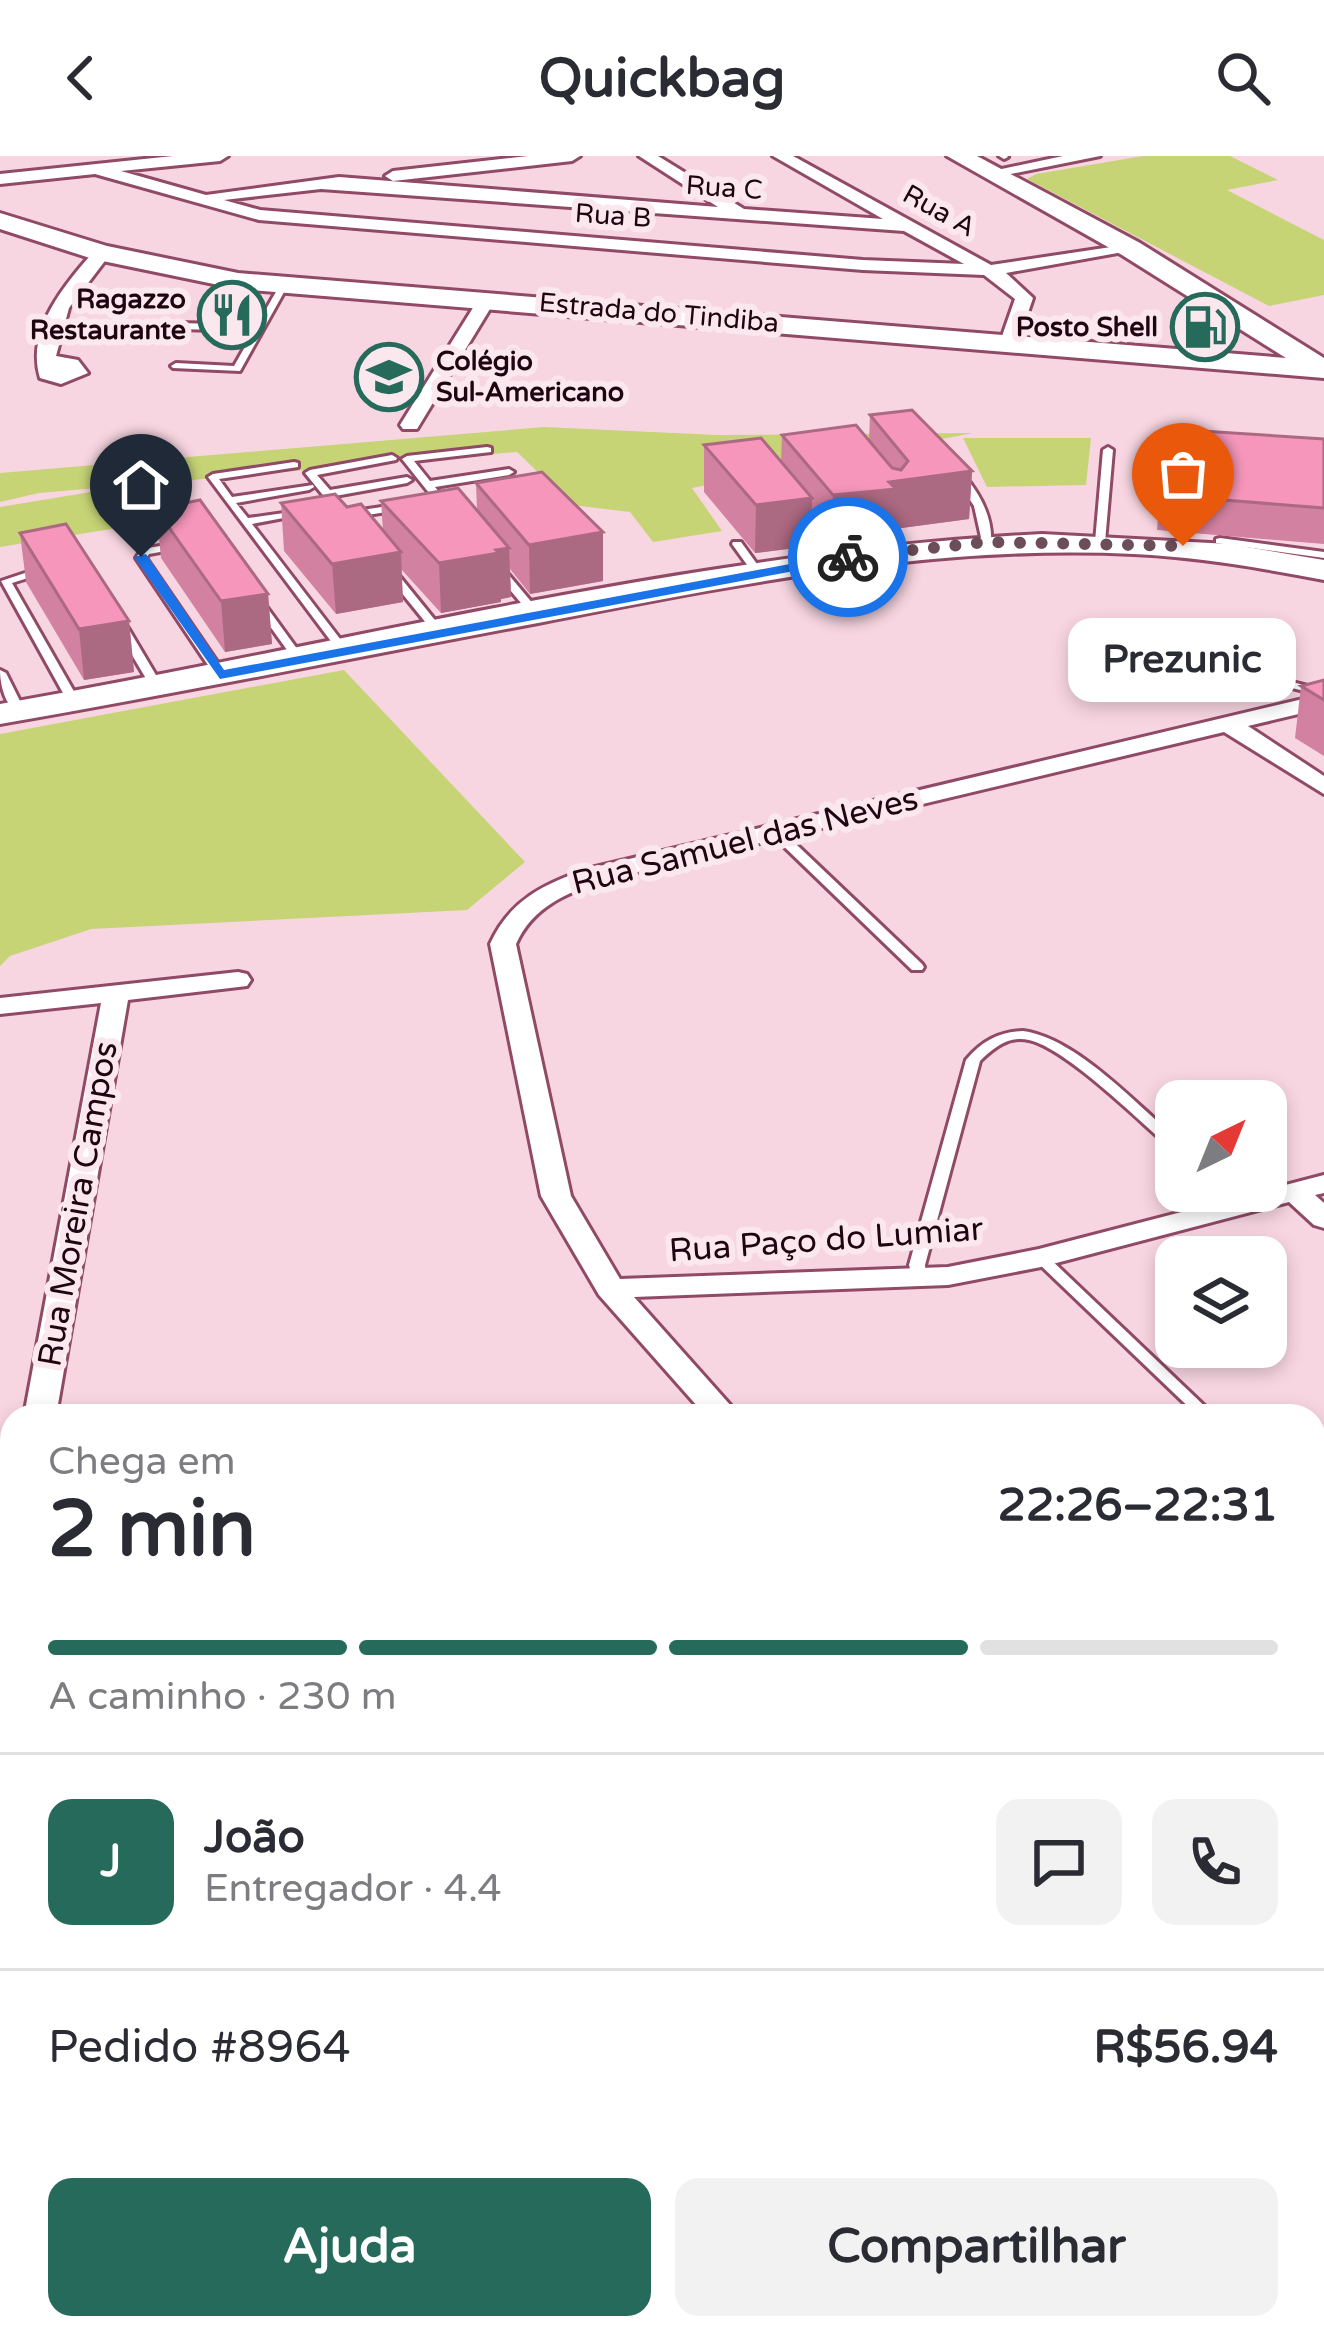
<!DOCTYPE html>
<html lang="pt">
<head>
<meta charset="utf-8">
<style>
  :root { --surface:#fff; --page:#f2f2f3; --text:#2b2b33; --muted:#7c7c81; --line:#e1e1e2; --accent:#266a5b }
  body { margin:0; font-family:"Varela Round",sans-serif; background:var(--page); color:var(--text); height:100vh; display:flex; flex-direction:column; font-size:45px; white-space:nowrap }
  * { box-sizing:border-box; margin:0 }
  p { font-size:39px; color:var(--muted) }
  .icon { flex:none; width:66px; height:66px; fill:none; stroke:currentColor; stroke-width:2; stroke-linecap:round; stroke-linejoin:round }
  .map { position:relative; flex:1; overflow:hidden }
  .sheet { position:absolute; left:0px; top:1248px; width:1326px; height:936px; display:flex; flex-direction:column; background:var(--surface); border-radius:36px 36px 0 0; box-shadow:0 6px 18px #0003 }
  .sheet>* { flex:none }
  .needle { width:78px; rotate:43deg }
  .tools { position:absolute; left:1155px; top:924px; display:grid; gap:24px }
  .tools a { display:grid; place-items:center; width:132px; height:132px; border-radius:24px; background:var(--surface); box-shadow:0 6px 18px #0003; font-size:60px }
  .pin { position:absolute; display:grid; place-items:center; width:102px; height:102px; color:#fff; margin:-123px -51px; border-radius:50% 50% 50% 0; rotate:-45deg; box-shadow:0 0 12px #0007 }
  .pin .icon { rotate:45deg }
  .courier { position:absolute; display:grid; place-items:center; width:120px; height:120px; margin:-60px; border:9px solid #1a73e8; border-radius:50%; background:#fff; color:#222; box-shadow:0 3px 15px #0007 }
  .bubble { position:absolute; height:84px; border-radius:24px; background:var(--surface); box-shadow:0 6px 18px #0003; font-size:39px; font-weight:800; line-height:84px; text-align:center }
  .overview em { font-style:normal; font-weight:800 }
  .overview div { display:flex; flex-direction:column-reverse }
  .overview { display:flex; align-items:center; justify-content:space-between; height:204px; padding:0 48px }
  h1 { font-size:78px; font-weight:800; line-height:90px }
  .bar { display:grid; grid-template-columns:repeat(4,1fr); gap:18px 12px; align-content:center; height:144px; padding:0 48px }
  .bar i { height:15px; border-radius:9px; background:var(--line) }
  .bar .active { background:var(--accent) }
  .bar p { grid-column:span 4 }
  .line { display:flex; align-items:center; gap:30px; padding:0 48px; border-top:3px solid var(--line) }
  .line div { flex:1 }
  .round { display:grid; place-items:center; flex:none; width:126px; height:126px; border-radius:24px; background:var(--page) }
  .primary-button { display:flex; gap:24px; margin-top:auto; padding:24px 48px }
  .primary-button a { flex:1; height:138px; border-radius:24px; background:var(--accent); color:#fff; font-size:48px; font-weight:800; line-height:138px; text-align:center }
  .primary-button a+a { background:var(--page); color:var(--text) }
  header { display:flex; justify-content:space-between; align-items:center; height:156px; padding:0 48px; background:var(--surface); font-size:54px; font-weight:800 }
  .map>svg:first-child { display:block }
  .green { fill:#c6d476 }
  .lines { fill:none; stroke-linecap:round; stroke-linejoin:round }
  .lane-casing { stroke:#904a66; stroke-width:6 }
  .street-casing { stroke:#904a66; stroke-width:6 }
  .secondary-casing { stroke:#904a66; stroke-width:6 }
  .lane { fill:#fff; fill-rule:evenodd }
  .street { fill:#fff; fill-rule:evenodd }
  .secondary { fill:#fff; fill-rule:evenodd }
  .wall { fill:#d381a0 }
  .shaded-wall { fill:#ac6982 }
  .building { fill:#f596ba; stroke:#ac6982; stroke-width:3 }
  .route { fill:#1a73e8 }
  .done { stroke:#6b4e59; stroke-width:12; stroke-dasharray:0 21.6 }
  .labels { text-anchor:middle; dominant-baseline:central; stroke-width:12; stroke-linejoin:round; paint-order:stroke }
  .far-street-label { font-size:27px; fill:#1f0510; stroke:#fae8ee }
  .far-poi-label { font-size:27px; font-weight:bold; fill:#1f0510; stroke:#fae8ee; text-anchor:end }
  .street-label { font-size:33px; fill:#1f0510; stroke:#fae8ee }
</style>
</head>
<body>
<header><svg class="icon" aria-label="back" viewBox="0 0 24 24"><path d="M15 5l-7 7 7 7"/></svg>Quickbag<svg class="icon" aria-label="search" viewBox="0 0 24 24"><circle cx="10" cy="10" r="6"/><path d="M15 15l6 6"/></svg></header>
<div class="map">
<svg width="1324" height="2184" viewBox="0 0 1324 2184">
  <rect width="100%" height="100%" fill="#f8d6e1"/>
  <g class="green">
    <polygon points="1143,0 1230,0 1278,24 1227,34 1324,84 1324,139 1269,150 1027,23 1036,18"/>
    <polygon points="544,271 717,279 973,277 692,332 722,375 653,386 630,356 572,349 517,296 39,337 0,346 0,317"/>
    <polygon points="963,282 1091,282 1086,329 987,331"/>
    <polygon points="115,332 142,368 0,391 0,351"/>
    <polygon points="344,514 525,706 467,754 91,773 10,800 0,810 0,578"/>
    <polygon points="1314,2064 1324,2064 1324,2184 954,2184 968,2172 1314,2172"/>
  </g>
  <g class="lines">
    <g class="lane-casing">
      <g id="lane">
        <polygon points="999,0 1007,0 1008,1 1004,3"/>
        <polygon points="281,127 288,129 240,215 173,212 171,210 176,207 234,210 254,175 179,173 174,170 179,167 257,169"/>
        <polygon points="487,291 491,292 491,296 414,305 430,325 509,313 514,316 509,319 435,331 450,350 445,353 441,352 402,303 407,300"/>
        <polygon points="1108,291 1113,294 1105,386 1100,389 1095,386 1103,294"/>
        <polygon points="392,299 397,302 396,304 317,319 330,334 407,321 412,324 407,327 335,340 344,352 339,355 335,354 305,317 310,314"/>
        <polygon points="294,306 298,307 298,311 219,323 232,341 313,329 314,331 309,334 236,347 248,362 305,354 305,358 252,368 347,492 347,496 339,496 208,321 213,318"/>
        <path d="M 955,318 L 963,318 C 980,338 993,361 991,388 L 982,386 L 974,350 L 954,320 Z"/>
        <polygon points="402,348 406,349 406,353 348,362 343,359 348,356"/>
        <polygon points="796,362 804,362 837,401 837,405 829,405 796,366"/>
        <polygon points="1220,382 1324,396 1324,402 1216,387 1216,383"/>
        <polygon points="733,386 741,386 762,415 761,417 753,417 732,388"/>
        <polygon points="178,387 183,390 182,392 149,398 146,402 226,519 224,521 216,521 136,402 142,393"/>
        <polygon points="43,411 47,412 47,416 12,427 80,546 74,549 68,546 1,425"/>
        <polygon points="499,411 503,412 539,455 539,459 531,459 495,416 494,414"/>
        <polygon points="392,415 396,416 443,474 443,478 435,478 388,420 387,418"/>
        <polygon points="259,445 263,446 303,501 303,505 295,505 254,448"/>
        <polygon points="122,469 128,472 163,531 161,533 157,534 151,531 116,472"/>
        <polygon points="1173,496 1324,534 1324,540 1169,501 1169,497"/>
        <path d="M 0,514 L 6,517 L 25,555 L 23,557 L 19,558 C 5,550 0,529 0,514 Z"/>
        <polygon points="775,671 779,672 922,808 924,811 922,814 912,814 771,678 771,672"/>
        <path d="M 1023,875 C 1076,882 1136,948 1176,982 L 1176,993 L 1171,992 C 1140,966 1066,892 1029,884 C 1009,879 993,892 980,905 L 925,1109 L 926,1121 L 923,1124 L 913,1124 L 909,1109 L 966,904 C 982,885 999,876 1023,875 Z"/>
        <polygon points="1225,1035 1241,1035 1255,1048 1248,1052 1243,1051"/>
        <polygon points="1041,1097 1046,1099 1215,1260 1198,1260 1036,1105 1033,1102"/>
        <rect x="1314" y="1318" width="10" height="10"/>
      </g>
    </g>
    <g class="street-casing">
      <g id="street">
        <path d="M 173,0 L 228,0 L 220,5 L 121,15 L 206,39 L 339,21 L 718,51 L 639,0 L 658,0 L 744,53 L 883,63 L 773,0 L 793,0 L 991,109 L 1131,88 L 1140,93 L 1006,117 L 1033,142 L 1018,186 L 1009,192 L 1000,186 L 1015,143 L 984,119 L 863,114 L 259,64 L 95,18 L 0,28 L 0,18 ZM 321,33 L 904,75 L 964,108 L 863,104 L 260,54 L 224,44 Z"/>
        <polygon points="528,0 580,0 572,5 393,25 385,20 393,15"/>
        <polygon points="1063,0 1100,0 991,22 983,17"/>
        <path d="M 96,93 L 111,97 L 69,152 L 56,200 L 78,204 L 88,217 L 61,228 L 40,222 C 25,174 66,127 96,93 Z"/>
        <polygon points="481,139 496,143 417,273 403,273 400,269"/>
        <path d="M 1324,538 L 1324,552 L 1248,570 L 1324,620 L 1324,638 L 1224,576 L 604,724 C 567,737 533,750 516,788 L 571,1040 L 620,1123 L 948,1111 L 1039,1093 L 1324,1019 L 1324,1037 L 1315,1039 L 1324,1047 L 1324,1072 L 1314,1069 L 1289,1046 L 1041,1111 L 948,1129 L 634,1141 L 740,1260 L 706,1260 L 599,1139 L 541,1040 L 490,788 C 510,744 544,728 587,713 Z"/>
        <polygon points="238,816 247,818 251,824 247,830 128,844 56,1260 24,1260 101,847 0,858 0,842"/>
        <polygon points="1314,1901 1324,1904 1324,1945 1314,1942"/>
        <polygon points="0,2086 12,2090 12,2140 0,2136"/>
        <polygon points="25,2172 71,2172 77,2184 31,2184"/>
        <polygon points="522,2172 570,2172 576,2184 528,2184"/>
      </g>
    </g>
    <g class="secondary-casing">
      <g id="secondary">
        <polygon points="947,0 977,0 1140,87 1324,202 1324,222 238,133 93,103 0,73 0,57 107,90 238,117 1286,202 1122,99"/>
        <path d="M 1042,378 L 1229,388 L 1324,404 L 1324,424 C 1261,412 1198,401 1134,398 C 933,388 734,429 538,467 C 358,501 180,537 0,568 L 0,548 C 346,488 691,396 1042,378 Z"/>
        <rect x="1314" y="1975" width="10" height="50"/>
        <polygon points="779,2172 850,2172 844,2184 773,2184"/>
      </g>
    </g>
    <use href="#lane" class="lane"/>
    <use href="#street" class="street"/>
    <use href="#secondary" class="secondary"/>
  </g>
  <g class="wall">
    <polygon points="870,259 972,315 969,363 894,373 894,381 831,387 811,363 811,390 755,397 704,336 704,289 781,306 782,279 869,285"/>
    <polygon points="1324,283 1324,388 1157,374 1160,339 1183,292"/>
    <polygon points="476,327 603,376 603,425 530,438 510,413 511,441 501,443 501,446 441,457 401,413 403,446 336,458 284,395 281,347 347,351 383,375 381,345 477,355"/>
    <polygon points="156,353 268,438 272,488 225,496 161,402"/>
    <polygon points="20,377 129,465 134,516 84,524 26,426"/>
    <polygon points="1324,524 1324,600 1295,582 1301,530"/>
  </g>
  <g class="shaded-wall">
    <polygon points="972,315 969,363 894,373 894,381 831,387 833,339 889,326"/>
    <polygon points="812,342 811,390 755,397 756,349"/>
    <polygon points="603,376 603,425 530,438 529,389"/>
    <polygon points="509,392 511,441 501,443 501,446 441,457 439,407"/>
    <polygon points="401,396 403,446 336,458 332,408"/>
    <polygon points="268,438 272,488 225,496 221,445"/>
    <polygon points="129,465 134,516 84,524 79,473"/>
  </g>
  <g class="building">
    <polygon points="912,254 972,315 889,326 896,333 833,339 782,279 856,269 892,312 901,314 908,305 870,259"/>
    <polygon points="1186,274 1324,283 1324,352 1160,339 1167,290 1183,292"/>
    <polygon points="761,282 812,342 756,349 704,289"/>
    <polygon points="542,316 603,376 529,389 476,327"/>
    <polygon points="458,332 509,392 496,394 499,397 439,407 381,345"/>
    <polygon points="335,338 347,351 361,348 401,396 332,408 281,347"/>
    <polygon points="200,344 268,438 221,445 156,353"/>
    <polygon points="66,368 129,465 79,473 20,377"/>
    <polygon points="1324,524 1324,544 1301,530"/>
  </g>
  <polygon class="route" points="848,397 853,404 220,523 134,401 146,398 224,514"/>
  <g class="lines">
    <polyline class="done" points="848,401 987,386 1183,390"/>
  </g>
  <defs>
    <g id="restaurant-ring" transform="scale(3.45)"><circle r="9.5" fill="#fae8ee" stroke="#266a5b" stroke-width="1.5"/><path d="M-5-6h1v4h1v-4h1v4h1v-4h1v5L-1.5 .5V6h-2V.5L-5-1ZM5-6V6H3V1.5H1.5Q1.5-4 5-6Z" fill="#266a5b"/></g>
    <g id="fuel-ring" transform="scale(3.45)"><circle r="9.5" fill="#fae8ee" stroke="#266a5b" stroke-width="1.5"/><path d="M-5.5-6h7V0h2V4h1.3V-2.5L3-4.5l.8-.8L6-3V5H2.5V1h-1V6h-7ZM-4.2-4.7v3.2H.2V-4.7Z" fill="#266a5b"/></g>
    <g id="school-ring" transform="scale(3.45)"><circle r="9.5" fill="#fae8ee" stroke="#266a5b" stroke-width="1.5"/><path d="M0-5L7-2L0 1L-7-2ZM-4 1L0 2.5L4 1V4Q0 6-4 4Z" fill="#266a5b"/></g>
  </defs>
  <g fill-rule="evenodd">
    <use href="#restaurant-ring" x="232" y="159"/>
    <use href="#fuel-ring" x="1205" y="171"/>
    <use href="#school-ring" x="389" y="221"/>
  </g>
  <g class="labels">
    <g class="far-street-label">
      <text transform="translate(724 32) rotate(4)">Rua C</text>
      <text transform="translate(939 55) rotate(29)">Rua A</text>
      <text transform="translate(613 60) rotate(4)">Rua B</text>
      <text transform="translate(659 157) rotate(5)">Estrada do Tindiba</text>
    </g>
    <g class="far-poi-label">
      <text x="186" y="143">Ragazzo<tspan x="186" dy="31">Restaurante</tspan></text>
      <text x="1158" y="171">Posto Shell</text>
      <text x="436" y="205" text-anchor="start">Colégio<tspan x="436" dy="31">Sul-Americano</tspan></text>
    </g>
    <g class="street-label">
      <text transform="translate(745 685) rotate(-14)">Rua Samuel das Neves</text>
      <text transform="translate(78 1048) rotate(-80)">Rua Moreira Campos</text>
      <text transform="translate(826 1084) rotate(-4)">Rua Paço do Lumiar</text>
    </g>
  </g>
</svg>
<div class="tools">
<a><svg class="needle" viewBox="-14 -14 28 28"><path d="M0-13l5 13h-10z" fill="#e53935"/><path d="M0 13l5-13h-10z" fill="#7c7c81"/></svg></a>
<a><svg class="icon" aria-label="layers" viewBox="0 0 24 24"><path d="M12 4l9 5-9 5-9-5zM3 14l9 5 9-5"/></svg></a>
</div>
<div class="pin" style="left:1183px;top:390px;background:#ea580c"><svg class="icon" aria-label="bag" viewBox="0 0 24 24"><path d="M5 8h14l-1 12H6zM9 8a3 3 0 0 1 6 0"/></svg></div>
<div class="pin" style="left:141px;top:401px;background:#1f2937"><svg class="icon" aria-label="home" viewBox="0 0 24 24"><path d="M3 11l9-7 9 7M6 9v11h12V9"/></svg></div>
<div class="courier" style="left:848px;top:401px"><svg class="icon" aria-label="bike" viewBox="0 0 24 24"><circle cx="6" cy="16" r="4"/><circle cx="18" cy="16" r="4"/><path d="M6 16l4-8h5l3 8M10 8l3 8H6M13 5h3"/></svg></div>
<div class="bubble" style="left:1068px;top:462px;width:228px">Prezunic</div>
<section class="sheet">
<div class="overview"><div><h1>2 min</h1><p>Chega em</p></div><em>22:26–22:31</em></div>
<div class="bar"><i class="active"></i><i class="active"></i><i class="active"></i><i></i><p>A caminho · 230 m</p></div>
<div class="line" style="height:216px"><b class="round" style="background:var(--accent);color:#fff">J</b><div><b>João</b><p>Entregador · 4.4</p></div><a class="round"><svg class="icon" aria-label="chat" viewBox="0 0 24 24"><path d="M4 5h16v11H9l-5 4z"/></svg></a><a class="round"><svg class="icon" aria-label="phone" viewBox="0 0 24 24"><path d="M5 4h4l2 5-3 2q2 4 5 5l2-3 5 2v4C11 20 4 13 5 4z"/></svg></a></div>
<div class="line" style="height:156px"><div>Pedido #8964</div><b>R$56.94</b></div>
<div class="primary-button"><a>Ajuda</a><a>Compartilhar</a></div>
</section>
</div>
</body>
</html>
